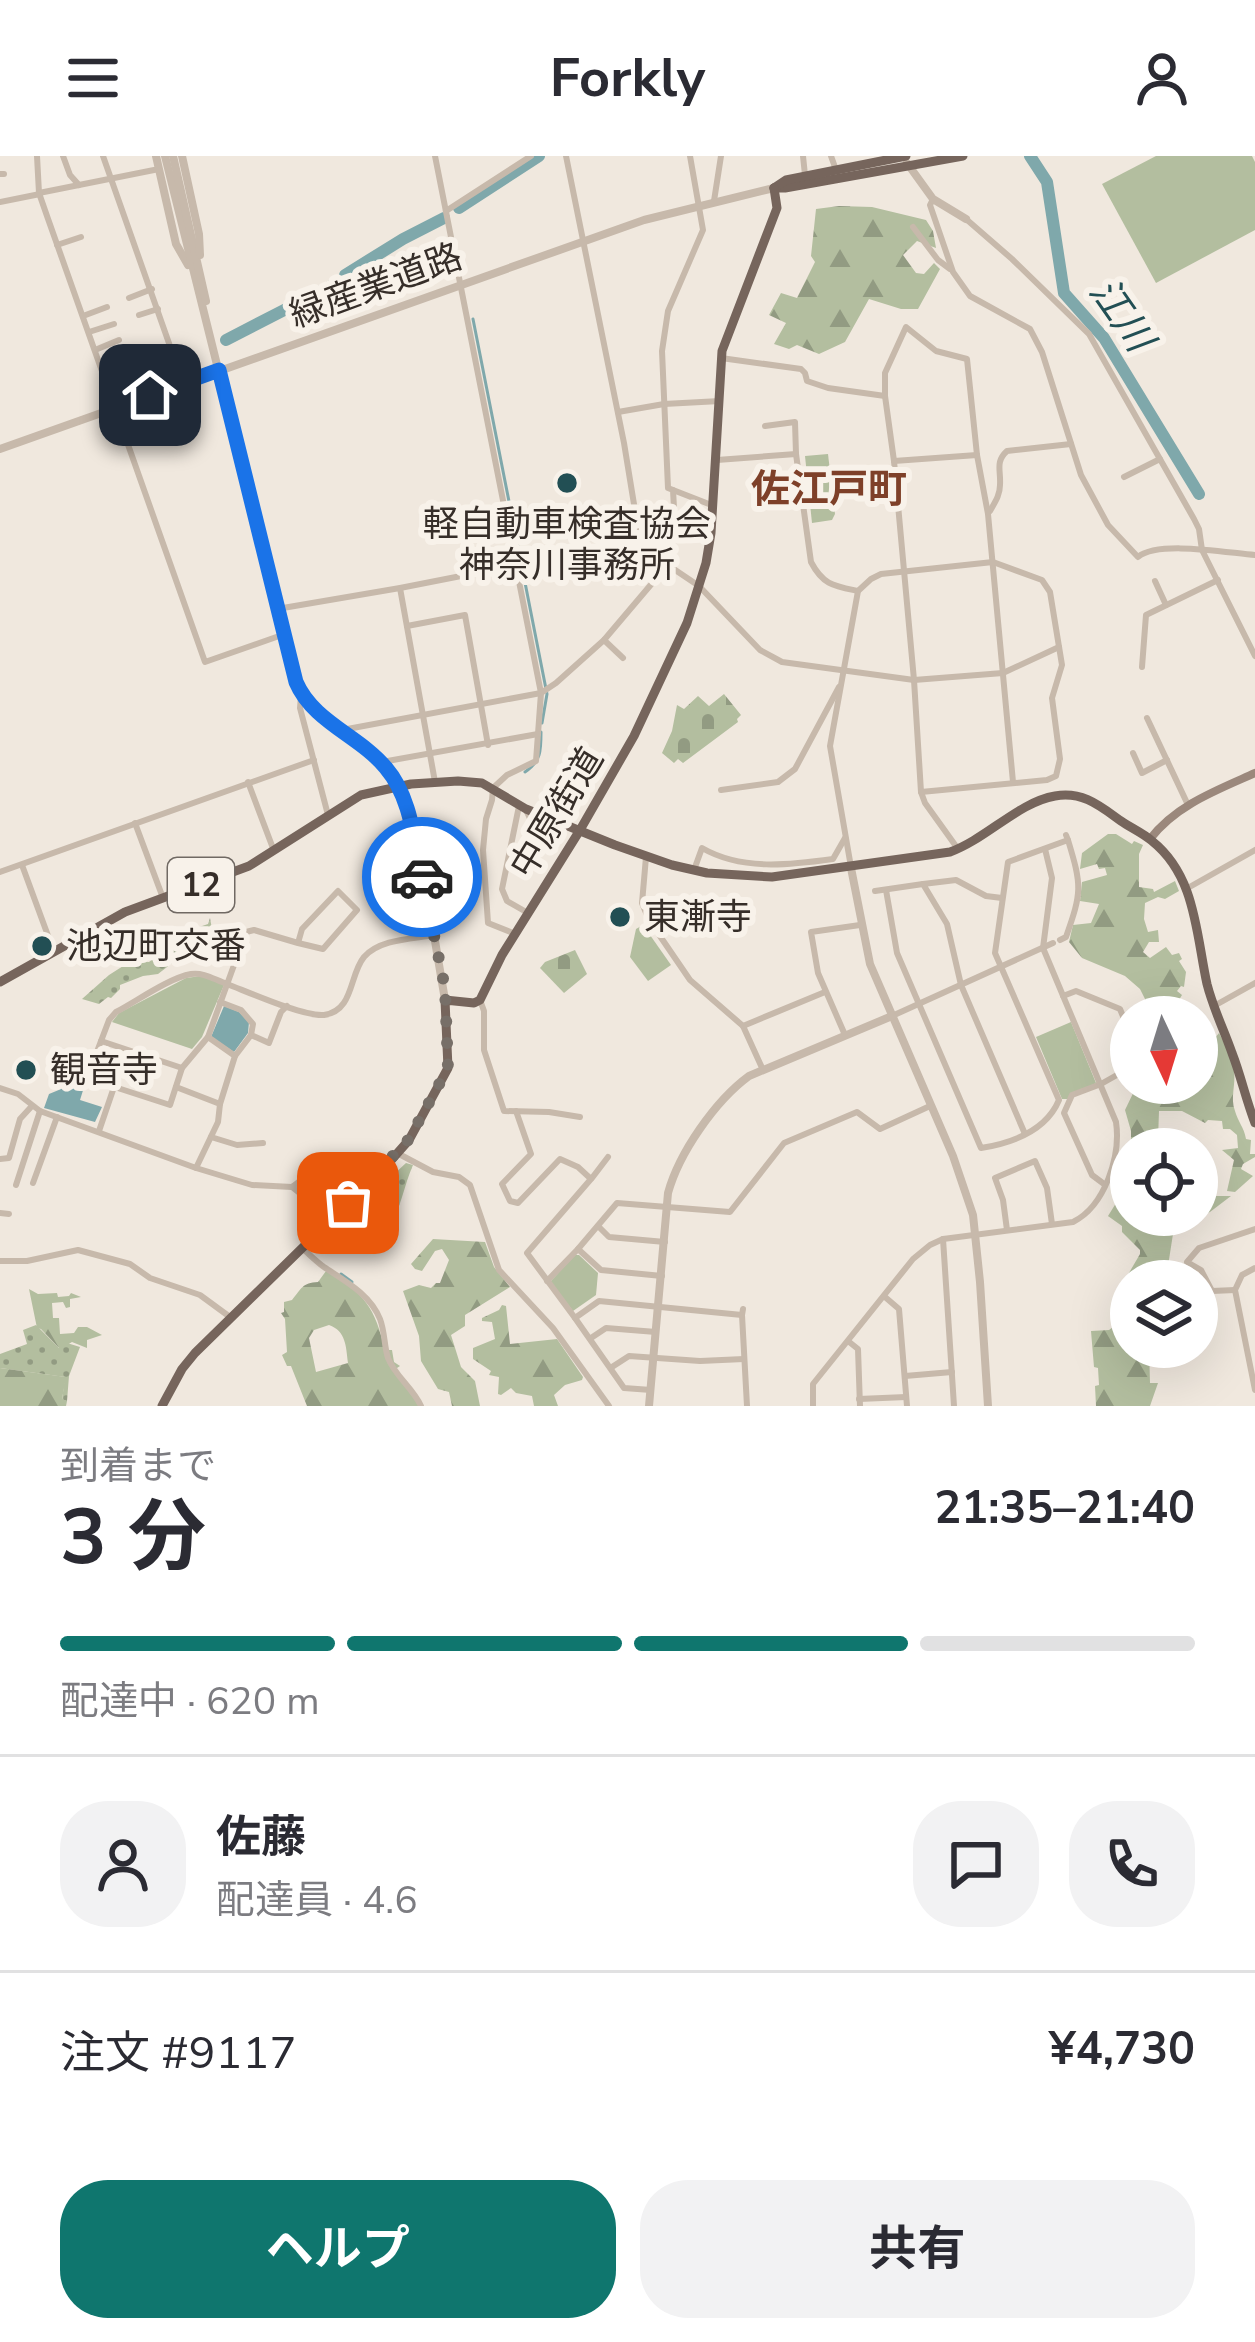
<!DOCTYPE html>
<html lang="ja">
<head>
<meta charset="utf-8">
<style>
  :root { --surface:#fff; --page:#f2f2f3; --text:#2b2b33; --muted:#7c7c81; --line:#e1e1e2; --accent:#0f766e }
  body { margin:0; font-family:"Nunito Sans","Noto Sans JP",sans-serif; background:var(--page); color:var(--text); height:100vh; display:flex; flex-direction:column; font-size:45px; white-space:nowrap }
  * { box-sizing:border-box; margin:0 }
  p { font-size:39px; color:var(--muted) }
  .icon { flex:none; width:66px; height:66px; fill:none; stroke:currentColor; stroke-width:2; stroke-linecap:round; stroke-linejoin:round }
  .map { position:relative; height:1250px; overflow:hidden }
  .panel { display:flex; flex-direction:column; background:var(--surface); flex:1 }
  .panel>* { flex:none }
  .needle { width:78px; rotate:176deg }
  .fabs { position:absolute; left:1110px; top:840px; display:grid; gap:24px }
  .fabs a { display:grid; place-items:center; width:108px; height:108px; border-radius:50%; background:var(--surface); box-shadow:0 12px 48px #0002; font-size:60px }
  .pin { position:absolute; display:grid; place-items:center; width:102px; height:102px; color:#fff; margin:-51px; border-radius:24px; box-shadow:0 6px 18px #0006 }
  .courier { position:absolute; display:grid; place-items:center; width:120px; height:120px; margin:-60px; border:9px solid #1a73e8; border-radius:50%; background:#fff; color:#222; box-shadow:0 3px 15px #0007 }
  .head em { font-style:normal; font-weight:700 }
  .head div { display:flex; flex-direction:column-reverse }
  .head { display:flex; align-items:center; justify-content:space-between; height:204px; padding:0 60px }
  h1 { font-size:78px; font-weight:700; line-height:90px }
  .bar { display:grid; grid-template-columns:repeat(4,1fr); gap:18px 12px; align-content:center; height:144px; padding:0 60px }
  .bar i { height:15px; border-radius:9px; background:var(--line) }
  .bar .current { background:var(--accent) }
  .bar p { grid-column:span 4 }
  .line { display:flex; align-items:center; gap:30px; padding:0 60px; border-top:3px solid var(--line) }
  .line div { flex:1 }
  .round { display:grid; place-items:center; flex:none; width:126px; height:126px; border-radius:48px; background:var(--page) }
  .button { display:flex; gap:24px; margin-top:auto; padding:24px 60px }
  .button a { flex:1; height:138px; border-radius:48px; background:var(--accent); color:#fff; font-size:48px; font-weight:700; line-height:138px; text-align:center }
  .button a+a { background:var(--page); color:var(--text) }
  header { display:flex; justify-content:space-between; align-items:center; height:156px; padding:0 60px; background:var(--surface); font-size:54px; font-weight:700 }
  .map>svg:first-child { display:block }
  .grass { fill:url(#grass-dots) }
  .forest { fill:url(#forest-firs); fill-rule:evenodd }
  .cemetery { fill:url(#cemetery-stones) }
  .park { fill:#b3be9f }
  .water { fill:#7fa8ab }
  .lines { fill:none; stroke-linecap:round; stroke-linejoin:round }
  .stream { stroke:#7fa8ab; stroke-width:3 }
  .river { stroke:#7fa8ab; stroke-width:12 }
  .minor { stroke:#c7b9ab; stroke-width:6 }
  .tertiary { stroke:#c7b9ab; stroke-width:8 }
  .secondary { stroke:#9b887c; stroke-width:8 }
  .primary { stroke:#76655c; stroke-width:9 }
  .done { stroke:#776f68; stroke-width:12; stroke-dasharray:0 21.6 }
  .route { stroke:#1a73e8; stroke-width:15 }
  .poi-dot { fill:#224f54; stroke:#f8f2ea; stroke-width:4.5 }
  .labels { text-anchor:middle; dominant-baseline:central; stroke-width:12; stroke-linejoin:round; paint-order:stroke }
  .shield { fill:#f8f2ea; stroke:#706963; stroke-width:3 }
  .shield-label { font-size:33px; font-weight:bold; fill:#362e29 }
  .street-label { font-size:36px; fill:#362e29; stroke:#f8f2ea }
  .poi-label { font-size:36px; fill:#362e29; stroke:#f8f2ea; text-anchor:start }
  .water-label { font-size:39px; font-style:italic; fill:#224f54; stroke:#f8f2ea }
  .neighbourhood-label { font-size:39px; font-weight:bold; fill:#7e4029; stroke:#f8f2ea }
</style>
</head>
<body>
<header><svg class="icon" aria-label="menu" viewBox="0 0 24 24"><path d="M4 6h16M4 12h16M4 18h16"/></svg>Forkly<svg class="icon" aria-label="person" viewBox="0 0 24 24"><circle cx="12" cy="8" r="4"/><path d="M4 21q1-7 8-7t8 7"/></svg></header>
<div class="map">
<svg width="1255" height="1250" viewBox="0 0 1255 1250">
  <defs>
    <pattern id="grass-dots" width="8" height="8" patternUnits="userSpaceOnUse" patternTransform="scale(3)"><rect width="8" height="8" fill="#b3be9f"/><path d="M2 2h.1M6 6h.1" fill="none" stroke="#929b82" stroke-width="1.8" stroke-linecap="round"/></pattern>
    <pattern id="forest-firs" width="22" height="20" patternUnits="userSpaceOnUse" patternTransform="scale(3)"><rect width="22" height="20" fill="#b3be9f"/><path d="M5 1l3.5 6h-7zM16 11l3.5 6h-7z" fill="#929b82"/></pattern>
    <pattern id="cemetery-stones" width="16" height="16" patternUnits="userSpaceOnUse" patternTransform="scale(3)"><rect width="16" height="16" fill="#b3be9f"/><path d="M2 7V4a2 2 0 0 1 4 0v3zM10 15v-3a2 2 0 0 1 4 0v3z" fill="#929b82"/></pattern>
  </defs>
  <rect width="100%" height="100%" fill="#f0e8de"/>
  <g class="grass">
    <polygon points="210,762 212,773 219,781 197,788 158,818 143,820 120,829 120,833 111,842 108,841 99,848 82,843 109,819 131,805 149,806 187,775 208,768"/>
    <path d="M 406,1007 L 413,1009 C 404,1029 401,1053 389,1071 L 370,1053 L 380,1036 L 380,1031 Z"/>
    <polygon points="36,1169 59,1192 67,1187 80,1191 69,1220 67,1245 62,1244 65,1221 0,1212 0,1198 27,1188 23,1174"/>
  </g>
  <g class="forest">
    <polygon points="839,50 872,51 926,64 933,75 936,92 917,85 903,99 916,117 924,118 934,107 940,113 918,153 901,153 869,143 845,186 819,198 797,189 789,193 774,188 786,167 769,159 781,137 797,142 815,106 811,100 816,53"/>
    <polygon points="1108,678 1116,678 1132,688 1134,685 1143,689 1139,698 1139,731 1153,733 1154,736 1175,725 1179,735 1165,743 1158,741 1145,747 1144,763 1148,776 1158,774 1159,786 1149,786 1143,796 1150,802 1166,791 1172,799 1179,797 1182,803 1179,805 1186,816 1184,831 1181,830 1177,835 1182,839 1176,849 1178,861 1154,861 1140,833 1125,820 1082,802 1069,786 1073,769 1091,767 1099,748 1080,745 1082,726 1107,719 1105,712 1099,713 1097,708 1080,713 1082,697"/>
    <path d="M 1219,877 C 1225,889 1232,901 1234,915 C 1236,928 1230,942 1235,955 C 1238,966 1244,971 1246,983 L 1251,984 L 1250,998 L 1255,998 L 1255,1001 L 1243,1008 L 1241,1013 L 1253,1020 L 1235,1036 L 1227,1035 L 1234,1004 L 1222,994 L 1238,992 L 1237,979 L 1230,973 L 1223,973 L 1222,965 L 1208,964 L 1205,967 L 1182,955 L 1159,955 L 1158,984 L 1161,993 L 1131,993 L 1131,1006 L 1124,1004 L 1124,997 L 1131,995 L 1131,975 L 1125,954 L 1138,927 L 1197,927 L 1197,878 L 1211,887 Z"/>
    <polygon points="1131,1023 1131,1059 1197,1059 1197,1040 1231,1040 1210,1056 1169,1073 1173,1078 1168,1110 1161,1113 1159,1125 1131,1125 1131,1191 1149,1191 1150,1227 1158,1227 1150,1250 1096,1250 1095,1230 1099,1229 1098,1212 1094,1211 1091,1175 1109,1174 1113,1171 1112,1146 1140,1098 1140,1094 1122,1076 1122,1070 1108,1060"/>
    <polygon points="433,1083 485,1086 494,1111 510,1131 465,1159 465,1170 451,1179 461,1211 475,1225 480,1250 452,1250 449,1236 438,1233 421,1205 419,1180 403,1135 419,1129 431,1132 436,1127 440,1127 449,1104 442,1093 435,1095 422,1115 415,1113 411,1108"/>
    <path d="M 326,1115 C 365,1137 375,1152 385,1194 L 392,1194 L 394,1206 L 400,1210 L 397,1212 L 397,1216 L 420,1250 L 307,1250 L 291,1210 L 287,1210 L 282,1199 L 287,1196 L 285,1163 L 281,1157 L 284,1156 L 284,1146 L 292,1144 C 302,1132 302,1127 318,1126 ZM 329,1169 C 346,1175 346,1190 348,1207 L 316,1216 L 309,1182 L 314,1174 Z"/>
    <polygon points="29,1133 38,1138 57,1137 58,1141 69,1140 71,1137 81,1141 70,1143 70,1151 66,1152 63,1146 52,1147 53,1162 59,1162 60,1178 74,1177 78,1171 87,1171 102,1179 87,1184 87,1192 72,1186 60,1193 41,1173 37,1172"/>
    <polygon points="502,1149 506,1150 510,1188 557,1183 583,1221 582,1224 565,1229 554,1239 558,1250 534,1250 532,1240 516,1237 511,1232 501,1239 498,1238 499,1221 489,1219 491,1215 473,1203 473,1192 495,1183 492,1166 482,1165 482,1162 499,1154"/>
    <polygon points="0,1212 66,1221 62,1243 67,1245 66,1250 0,1250"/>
  </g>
  <g class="cemetery">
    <polygon points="724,538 741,559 737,563 738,566 683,607 678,603 674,607 662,597 672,575 677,549 684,553 698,540 709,550"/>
    <polygon points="575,794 587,818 564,837 540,812 545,806"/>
  </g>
  <g class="park">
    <polygon points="1156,0 1252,0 1255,6 1255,74 1156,127 1102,28"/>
    <polygon points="828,298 835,358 832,364 812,367 805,300"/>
    <polygon points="643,769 671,809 648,825 630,801 636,773"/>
    <polygon points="201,820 224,829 202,881 192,893 112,866 119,857 186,822"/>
    <polygon points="1071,866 1096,927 1068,943 1062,943 1036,881"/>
    <polygon points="575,1099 579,1099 598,1117 596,1139 573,1155 550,1126"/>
  </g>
  <g class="water">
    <polygon points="224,850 239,856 249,866 248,877 234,896 211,881"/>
    <polygon points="70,923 85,928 80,944 102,951 95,966 44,952 49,938 66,931"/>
  </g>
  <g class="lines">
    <g class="stream">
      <polyline points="473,163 547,538 542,567"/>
      <path d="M 525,616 C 541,605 541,595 541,576"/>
      <polyline points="341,1118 352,1126"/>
    </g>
    <g class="river">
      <polyline points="1030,0 1047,26 1064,137 1104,182 1199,338"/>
      <polyline points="459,52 539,0"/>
      <polyline points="345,119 403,83 444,62"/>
      <polyline points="226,184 335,128"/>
    </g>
    <g class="minor">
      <polyline points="37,0 39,37 47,60 205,506 282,479"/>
      <polyline points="63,0 70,19 79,29"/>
      <polyline points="103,0 183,227"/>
      <polyline points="435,0 541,537 536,605 507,619 493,632 492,644 486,663 483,694 488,767 513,777"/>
      <polyline points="566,0 624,287 641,391 699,430 760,494 782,506 914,524 1003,517 1059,491"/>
      <polyline points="803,0 805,19"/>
      <polyline points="831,0 836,14"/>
      <polyline points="0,18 4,18"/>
      <polyline points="39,37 159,13"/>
      <path d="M 933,43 L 930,49 L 953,116 L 970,140 L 1030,173 L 1042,196 L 1081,319 L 1108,369 L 1138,401 C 1159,384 1228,397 1255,399"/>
      <polyline points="714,45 721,0"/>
      <polyline points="0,46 40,38"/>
      <polyline points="446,55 531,0"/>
      <polyline points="966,63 1012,103 1089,178 1194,363 1199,373 1202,394 1255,500"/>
      <polyline points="913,71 938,104 950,113"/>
      <polyline points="57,89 81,81"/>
      <polyline points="129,142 152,133"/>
      <polyline points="139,159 158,153"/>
      <polyline points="83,160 107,151"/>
      <polyline points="89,176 114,168"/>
      <polyline points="95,194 119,184"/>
      <polyline points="721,202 801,213 805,217 807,225 828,232 885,240"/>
      <polyline points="102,212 127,203"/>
      <polyline points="618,256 664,248 720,245"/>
      <path d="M 765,270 L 795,266 L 796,298 L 811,406 C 823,429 834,430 858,435"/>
      <polyline points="717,304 796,298"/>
      <polyline points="894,305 977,299"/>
      <polyline points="1124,321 1160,303"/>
      <polyline points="673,334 714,350"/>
      <path d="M 990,355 C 995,346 1000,339 1000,329 C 1001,314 995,306 1007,295 L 1071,288"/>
      <polyline points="1155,425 1166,449"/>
      <polyline points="400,432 435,626"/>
      <polyline points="277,453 400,432 639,385"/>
      <polyline points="407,470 465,459 488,589"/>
      <polyline points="604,484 623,502"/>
      <polyline points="1142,511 1146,459 1218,424"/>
      <polyline points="301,540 300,552 328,659"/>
      <polyline points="1147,562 1188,649"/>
      <polyline points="342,574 541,537 556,527 604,484 654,425 663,405 674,352 673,334 668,332 662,195 668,155 703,74 690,0"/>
      <polyline points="1133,597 1142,617 1167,604"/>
      <polyline points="382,606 538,578"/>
      <polyline points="248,626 274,695"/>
      <polyline points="721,634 778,626 795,613 839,531"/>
      <polyline points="519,650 502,733 507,745 528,757"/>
      <polyline points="527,656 533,669 542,678"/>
      <polyline points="135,667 163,742"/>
      <polyline points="958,693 925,647 921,636 914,524 894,305 885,240 885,217 906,171 936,195 967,203 977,299 988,358 1013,626"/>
      <polyline points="646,701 642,747 649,764 690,824 743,870 763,914"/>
      <polyline points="22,709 54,796"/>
      <polyline points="851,711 830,590 858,435 871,423 881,418 993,406 1042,424 1050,436 1062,509 1052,542 1060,603 1056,620 1047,624 921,636"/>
      <path d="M 694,714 L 702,692 C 742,715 790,709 833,703 L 845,682"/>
      <polyline points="0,716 314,604"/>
      <polyline points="1186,733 1255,694"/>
      <path d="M 886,734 L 897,797 L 981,992 C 1012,987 1046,975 1059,944 L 995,797 L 1008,706 L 1068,684 L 1066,679"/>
      <polyline points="875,735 923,728"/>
      <polyline points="1002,742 986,740 956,724 923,728 947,768 961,829 1025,978"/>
      <path d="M 1060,784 L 1066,781 C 1082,736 1082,730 1068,684"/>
      <path d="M 298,787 L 323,793 L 357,754 L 338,735 L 302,773 L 298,787 L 254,774 L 246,776 L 208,881 L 182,912 L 170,949 L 87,922 L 109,864 L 116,856 C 137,845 169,822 191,818 C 204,816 215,824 227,828 C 248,836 304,861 324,859 C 354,855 349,819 364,801 C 380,783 412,783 434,779"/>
      <polyline points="1063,840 1076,835 1120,853 1131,880"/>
      <polyline points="480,844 484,855 484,894 504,955 549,956 580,961"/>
      <polyline points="220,846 241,854 253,868 251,879 235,900"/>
      <polyline points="1214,850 1255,827"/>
      <polyline points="892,860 1053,787"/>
      <polyline points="743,870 825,836"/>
      <polyline points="251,879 269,887 281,856 287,850"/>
      <polyline points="845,879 818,817 811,776 860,769"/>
      <polyline points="208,881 235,900 220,948"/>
      <polyline points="101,885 182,912"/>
      <polyline points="0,932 18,938 40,955 196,1012 218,966 220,948 176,931"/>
      <polyline points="516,955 531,998 502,1028 510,1045 518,1047 560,1003 578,1011 591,1023 527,1097 575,1162"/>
      <polyline points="99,975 114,931"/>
      <polyline points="211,981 237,989 263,987"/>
      <polyline points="399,998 433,1016 459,1021 470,1029 499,1114 553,1172 609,1250"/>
      <polyline points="0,1003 9,1002 20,963 31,951"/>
      <polyline points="196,1012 252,1029 292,1031 314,1014 346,1015 376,1004 385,1009"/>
      <polyline points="592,1022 608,1001"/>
      <polyline points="33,1027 57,961"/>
      <polyline points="1104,1028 1092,1019 1064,957 1072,939 1101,928 1131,911"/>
      <polyline points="16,1029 40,955"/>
      <polyline points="292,1031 332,1063"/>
      <polyline points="0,1057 9,1058"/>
      <polyline points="598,1070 609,1081 665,1086"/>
      <polyline points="1007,1074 1003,1044 995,1022 1035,1005 1047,1032 1052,1068"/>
      <polyline points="943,1083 954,1250"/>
      <path d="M 302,1092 C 309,1098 317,1106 324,1111 C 345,1125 370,1138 380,1163 C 385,1176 384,1190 388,1202 C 395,1220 413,1232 421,1250"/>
      <polyline points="0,1105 27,1105 78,1094 130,1108 150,1122 200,1139 230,1161"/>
      <polyline points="1255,1112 1242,1119 1235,1134 1255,1234"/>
      <polyline points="662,1120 601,1114 578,1093 617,1047 730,1056 784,987 857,956 880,973 930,950"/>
      <polyline points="547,1125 578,1093"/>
      <polyline points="1235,1134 1212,1135 1201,1114 1187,1106 1199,1092 1255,1073"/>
      <polyline points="885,1141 899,1153 907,1250"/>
      <polyline points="742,1159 747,1250"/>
      <polyline points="591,1182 606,1172 656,1176"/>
      <polyline points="848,1185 858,1193 860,1250"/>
      <polyline points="612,1211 629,1200 700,1205 744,1203"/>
      <polyline points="905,1220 952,1216"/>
      <polyline points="651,1234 624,1232 575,1162 599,1145 742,1159 743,1153"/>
      <polyline points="859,1243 906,1241"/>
      <path d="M 813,1250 L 813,1228 L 913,1103 L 930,1089 L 943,1083 L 1073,1066 C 1105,1050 1121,1000 1116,966 L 1043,792 L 1052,722 L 1045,693"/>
    </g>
    <g class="tertiary">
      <polyline points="156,0 176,88 188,109"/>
      <polyline points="165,0 296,526 301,539 313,552 382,606 399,630 406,651 434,779 445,844"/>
      <polyline points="173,0 206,145"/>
      <polyline points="182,0 199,78 200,99"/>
      <polyline points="907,7 933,43 966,63"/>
      <polyline points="0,293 644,64 774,32"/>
      <polyline points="851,712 870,808 953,1000 973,1059 980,1126 988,1250"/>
      <path d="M 649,1250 L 668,1037 C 679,997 715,945 749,920 L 892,860"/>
    </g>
    <path class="secondary" d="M 1150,683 C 1176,649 1217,634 1255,617"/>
    <g class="primary">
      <polyline points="774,32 785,32 963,0"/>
      <polyline points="774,32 786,24 906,0"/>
      <path d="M 0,826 L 125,756 L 249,710 L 361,639 L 411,628 L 458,625 L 482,627 L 526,653 L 615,689 L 672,709 L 707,717 L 772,721 L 950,696 C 986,683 1019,646 1055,640 C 1083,635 1100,650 1121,665 C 1131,672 1143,677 1152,685 C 1196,720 1196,778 1207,828 C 1213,852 1224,874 1232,897 C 1241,920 1246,944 1255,967"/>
      <polyline points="162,1250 182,1213 195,1197 386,1010 409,984 448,912 445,844 474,847 480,844 502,799 580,674 634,580 687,467 706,407 711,377 722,195 777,52 774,32"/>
    </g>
  </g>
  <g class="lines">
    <polyline class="done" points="348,1047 409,983 448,912 445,832 422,721"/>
    <path class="route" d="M 150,239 L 219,214 L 296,526 C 313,566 360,580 386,612 C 411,641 414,685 422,721"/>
  </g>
  <g class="poi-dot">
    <circle cx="567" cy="327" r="12"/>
    <circle cx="620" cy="761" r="12"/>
    <circle cx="42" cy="790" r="12"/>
    <circle cx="26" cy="914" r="12"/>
  </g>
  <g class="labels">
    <rect class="shield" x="168" y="702" width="66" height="54" rx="9"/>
    <g class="shield-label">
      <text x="201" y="729">12</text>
    </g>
    <g class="street-label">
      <text transform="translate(376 130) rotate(-20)">緑産業道路</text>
      <text transform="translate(557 657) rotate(-59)">中原街道</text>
    </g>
    <g class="poi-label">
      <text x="567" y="368" text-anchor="middle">軽自動車検査協会<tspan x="567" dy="41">神奈川事務所</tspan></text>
      <text x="644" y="761">東漸寺</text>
      <text x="66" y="790">池辺町交番</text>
      <text x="50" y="914">観音寺</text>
    </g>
    <g class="water-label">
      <text transform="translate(1121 159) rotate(55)">江川</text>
    </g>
    <g class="neighbourhood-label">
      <text x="829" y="333">佐江戸町</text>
    </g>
  </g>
</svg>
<div class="fabs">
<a><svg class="needle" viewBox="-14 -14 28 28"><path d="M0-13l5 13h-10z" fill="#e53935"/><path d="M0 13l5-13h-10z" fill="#7c7c81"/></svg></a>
<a><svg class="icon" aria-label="locate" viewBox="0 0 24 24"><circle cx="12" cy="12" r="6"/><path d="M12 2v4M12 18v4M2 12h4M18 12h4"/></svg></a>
<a><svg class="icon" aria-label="layers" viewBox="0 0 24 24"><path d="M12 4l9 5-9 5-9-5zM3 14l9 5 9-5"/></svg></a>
</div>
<div class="pin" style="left:348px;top:1047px;background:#ea580c"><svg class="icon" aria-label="bag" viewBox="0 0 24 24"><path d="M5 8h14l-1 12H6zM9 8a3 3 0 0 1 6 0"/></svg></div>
<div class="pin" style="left:150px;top:239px;background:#1f2937"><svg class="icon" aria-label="home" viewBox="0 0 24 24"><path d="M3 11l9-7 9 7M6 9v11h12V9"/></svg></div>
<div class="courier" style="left:422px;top:721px"><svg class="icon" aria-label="car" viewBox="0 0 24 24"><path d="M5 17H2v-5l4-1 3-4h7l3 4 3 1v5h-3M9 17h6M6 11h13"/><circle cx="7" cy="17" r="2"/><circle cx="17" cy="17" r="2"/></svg></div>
</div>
<section class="panel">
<div class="head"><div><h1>3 分</h1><p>到着まで</p></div><em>21:35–21:40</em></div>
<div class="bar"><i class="current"></i><i class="current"></i><i class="current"></i><i></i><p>配達中 · 620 m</p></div>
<div class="line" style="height:216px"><a class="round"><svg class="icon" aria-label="person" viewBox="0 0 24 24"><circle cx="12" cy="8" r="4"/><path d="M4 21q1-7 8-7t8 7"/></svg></a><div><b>佐藤</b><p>配達員 · 4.6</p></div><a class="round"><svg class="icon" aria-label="chat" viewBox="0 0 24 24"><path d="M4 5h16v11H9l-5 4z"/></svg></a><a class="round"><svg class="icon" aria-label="phone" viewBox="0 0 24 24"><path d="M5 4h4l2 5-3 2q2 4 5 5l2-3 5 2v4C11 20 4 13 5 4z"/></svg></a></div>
<div class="line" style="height:156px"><div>注文 #9117</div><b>¥4,730</b></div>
<div class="button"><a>ヘルプ</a><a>共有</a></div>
</section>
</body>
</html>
